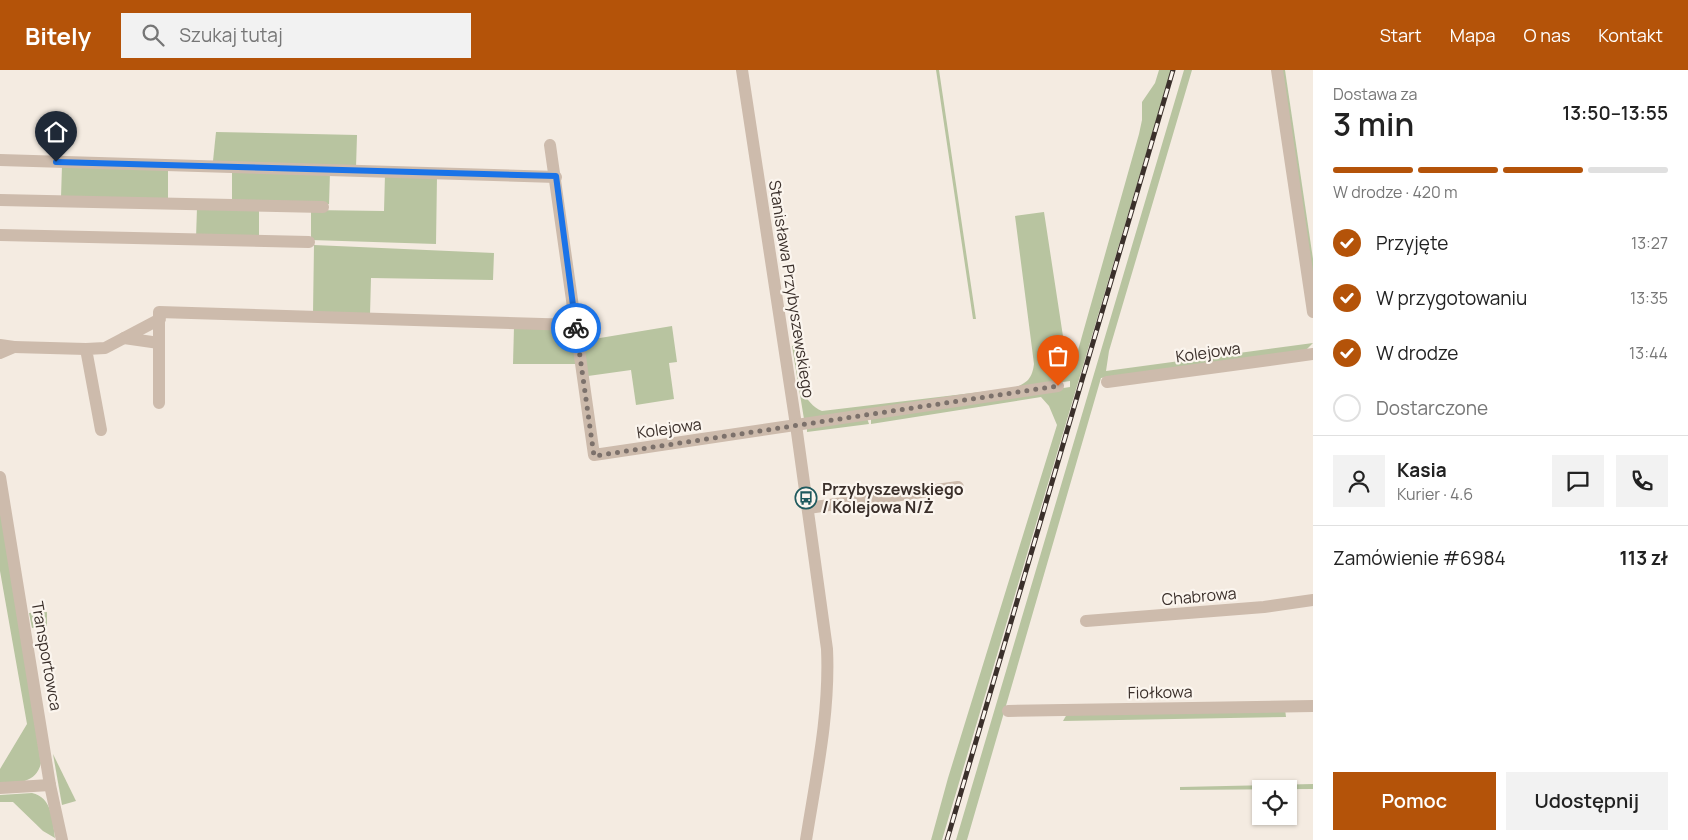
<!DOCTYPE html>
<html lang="pl">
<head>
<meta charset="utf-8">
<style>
  :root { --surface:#fff; --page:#f2f2f2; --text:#222; --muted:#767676; --line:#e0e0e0; --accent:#b45309 }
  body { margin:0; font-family:Manrope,sans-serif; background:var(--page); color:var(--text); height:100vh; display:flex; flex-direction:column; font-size:19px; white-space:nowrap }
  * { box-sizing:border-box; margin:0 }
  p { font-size:16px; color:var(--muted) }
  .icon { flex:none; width:28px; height:28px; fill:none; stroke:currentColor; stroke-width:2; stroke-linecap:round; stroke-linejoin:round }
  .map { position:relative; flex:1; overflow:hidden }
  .details { display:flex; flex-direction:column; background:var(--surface); width:375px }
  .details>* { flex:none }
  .controls { position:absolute; left:1252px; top:710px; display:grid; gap:10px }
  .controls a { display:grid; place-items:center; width:45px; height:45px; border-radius:0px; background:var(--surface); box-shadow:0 1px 4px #0004; font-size:25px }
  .pin { position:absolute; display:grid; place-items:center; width:42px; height:42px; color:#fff; margin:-51px -21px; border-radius:50% 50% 50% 0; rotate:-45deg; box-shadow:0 0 5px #0007 }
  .pin .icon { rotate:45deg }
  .courier { position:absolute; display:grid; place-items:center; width:50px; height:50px; margin:-25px; border:4px solid #1a73e8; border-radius:50%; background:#fff; color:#222; box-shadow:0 1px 6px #0007 }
  .summary em { font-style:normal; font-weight:600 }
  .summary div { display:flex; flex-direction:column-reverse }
  .summary { display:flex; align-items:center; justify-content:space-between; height:85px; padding:0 20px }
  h1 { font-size:32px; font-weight:600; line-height:38px }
  .bar { display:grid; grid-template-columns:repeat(4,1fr); gap:8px 5px; align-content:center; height:60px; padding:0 20px }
  .bar i { height:6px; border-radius:4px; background:var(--line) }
  .bar .selected { background:var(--accent) }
  .bar p { grid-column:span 4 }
  .line { display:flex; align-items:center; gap:12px; padding:0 20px; border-top:1px solid var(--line) }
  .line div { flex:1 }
  .round { display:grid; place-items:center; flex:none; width:52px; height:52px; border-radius:0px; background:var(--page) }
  ol { padding:0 20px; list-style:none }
  li { display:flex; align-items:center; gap:15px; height:55px }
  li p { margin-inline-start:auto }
  li .icon { padding:5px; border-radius:50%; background:var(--accent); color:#fff; stroke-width:4 }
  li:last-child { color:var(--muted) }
  li i { width:28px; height:28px; border:2px solid var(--line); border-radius:50% }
  .button { display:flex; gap:10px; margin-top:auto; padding:10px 20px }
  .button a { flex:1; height:58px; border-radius:0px; background:var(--accent); color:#fff; font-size:20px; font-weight:600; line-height:58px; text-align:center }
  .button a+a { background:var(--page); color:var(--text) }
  header { display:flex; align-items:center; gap:30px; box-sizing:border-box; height:70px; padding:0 25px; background:var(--accent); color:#fff }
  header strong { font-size:24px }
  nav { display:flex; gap:28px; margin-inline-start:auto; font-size:18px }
  .search { width:350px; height:45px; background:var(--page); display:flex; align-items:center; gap:12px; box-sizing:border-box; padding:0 18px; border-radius:0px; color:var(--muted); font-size:19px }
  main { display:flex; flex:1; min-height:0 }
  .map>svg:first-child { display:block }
  .green { fill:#b8c4a0 }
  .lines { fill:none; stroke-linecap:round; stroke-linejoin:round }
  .minor { stroke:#cdbbac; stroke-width:12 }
  .rail-casing { stroke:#3b302b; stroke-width:5 }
  .rail { stroke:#fbf5ee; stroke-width:3; stroke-dasharray:9; stroke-linecap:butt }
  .done { stroke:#7c716b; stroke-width:5; stroke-dasharray:0 9 }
  .route { stroke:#1a73e8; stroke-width:6 }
  .labels { text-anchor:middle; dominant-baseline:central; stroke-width:4.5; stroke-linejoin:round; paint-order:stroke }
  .street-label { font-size:16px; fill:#3b302b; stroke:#fbf5ee }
  .poi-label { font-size:16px; font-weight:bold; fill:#3b302b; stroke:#fbf5ee; text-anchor:start }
</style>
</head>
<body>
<header>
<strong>Bitely</strong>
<div class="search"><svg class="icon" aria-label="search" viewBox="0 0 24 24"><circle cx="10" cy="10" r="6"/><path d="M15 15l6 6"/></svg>Szukaj tutaj</div>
<nav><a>Start</a><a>Mapa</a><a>O nas</a><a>Kontakt</a></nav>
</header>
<main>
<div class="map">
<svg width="1313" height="770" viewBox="0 0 1313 770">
  <rect width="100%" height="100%" fill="#f4ebe1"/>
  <g class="green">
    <polygon points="936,0 939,0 976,249 973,249 969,222"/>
    <path d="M 1159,0 L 1171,0 L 942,770 L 931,770 L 948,708 L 1057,355 L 1049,336 L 1041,327 L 871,354 L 871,347 L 1070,317 L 1070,311 L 804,349 L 792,276 L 798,275 C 798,279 796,283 796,287 C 795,306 803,333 822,341 L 1014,318 C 1027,313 1032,309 1034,294 L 1015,146 L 1044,142 L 1068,299 L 1073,298 L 1139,64 L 1142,50 L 1142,32 L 1155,13 Z"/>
    <polygon points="1184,0 1192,0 1109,281 1106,301 1313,273 1305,281 1101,308 967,770 956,770"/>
    <polygon points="1282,0 1285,0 1313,189 1313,211"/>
    <polygon points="216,62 357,65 356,97 213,91"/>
    <polygon points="62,95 168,98 168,131 61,128"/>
    <polygon points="232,99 330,103 329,134 232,132"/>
    <polygon points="385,104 437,106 436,174 311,170 311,140 384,141"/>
    <polygon points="197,138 259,139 259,169 196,168"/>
    <polygon points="314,175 494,183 493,210 371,208 370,245 313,244"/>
    <polygon points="672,256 677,292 669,293 674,329 636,335 631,300 588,306 582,271"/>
    <polygon points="514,257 571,258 579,294 513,294"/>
    <polygon points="867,348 869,354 807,362 807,358"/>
    <path d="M 0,436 L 41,693 C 36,714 18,712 0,714 L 0,699 L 27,654 L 0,501 Z"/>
    <polygon points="47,542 47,556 32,558 29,543"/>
    <polygon points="1285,639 1286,647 1063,651 1067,644"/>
    <polygon points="53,684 76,731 62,735"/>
    <polygon points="1313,714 1313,719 1180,720 1180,717"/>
    <path d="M 32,723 C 52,727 53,751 55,768 L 43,761 L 13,732 L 0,732 L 0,725 Z"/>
  </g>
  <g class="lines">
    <g class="minor">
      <path d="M 742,0 L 796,355 L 827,579 C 830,643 816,707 806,770"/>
      <polyline points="1277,0 1313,242"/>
      <polyline points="550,75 594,385 1058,316"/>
      <polyline points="0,90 556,107"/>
      <polyline points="0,130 323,137"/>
      <polyline points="0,165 309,172"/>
      <polyline points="159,273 124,268 160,249"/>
      <polyline points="0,275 14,277 0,283"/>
      <polyline points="14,277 86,279"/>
      <polyline points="1107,312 1313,284"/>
      <polyline points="159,333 159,242 576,255"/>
      <polyline points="101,360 86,279 105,278 124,268"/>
      <polyline points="0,407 50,715 62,770"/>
      <polyline points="808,438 958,417"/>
      <polyline points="1086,551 1264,537 1313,530"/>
      <polyline points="1008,641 1313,636"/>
      <polyline points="0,718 50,715"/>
    </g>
    <g class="rail-casing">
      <polyline id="rail" points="947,770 1173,0"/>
    </g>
    <use href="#rail" class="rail"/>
  </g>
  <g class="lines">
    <polyline class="done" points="576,258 594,386 1058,316"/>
    <polyline class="route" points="56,92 556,106 576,258"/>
  </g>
  <defs>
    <g id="bus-ring" transform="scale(1.125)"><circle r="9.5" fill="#fbf5ee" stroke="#1f5a5e" stroke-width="1.5"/><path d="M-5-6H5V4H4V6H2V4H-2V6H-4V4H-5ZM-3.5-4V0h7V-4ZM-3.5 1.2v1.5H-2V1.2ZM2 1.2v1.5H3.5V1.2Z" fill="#1f5a5e"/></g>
  </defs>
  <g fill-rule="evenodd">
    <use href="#bus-ring" x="806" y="428"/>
  </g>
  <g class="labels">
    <g class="street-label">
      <text transform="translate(792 219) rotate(81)">Stanisława Przybyszewskiego</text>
      <text transform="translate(1208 282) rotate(-8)">Kolejowa</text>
      <text transform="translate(669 358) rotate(-8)">Kolejowa</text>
      <text transform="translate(1199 526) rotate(-5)">Chabrowa</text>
      <text transform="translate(47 586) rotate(80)">Transportowca</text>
      <text transform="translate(1160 622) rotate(-1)">Fiołkowa</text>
    </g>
    <g class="poi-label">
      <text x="822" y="419">Przybyszewskiego<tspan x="822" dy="18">/ Kolejowa N/Ż</tspan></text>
    </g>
  </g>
</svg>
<div class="controls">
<a><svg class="icon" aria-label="locate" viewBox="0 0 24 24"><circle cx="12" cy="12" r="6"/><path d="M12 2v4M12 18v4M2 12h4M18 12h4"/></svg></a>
</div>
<div class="pin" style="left:1058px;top:316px;background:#ea580c"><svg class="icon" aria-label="bag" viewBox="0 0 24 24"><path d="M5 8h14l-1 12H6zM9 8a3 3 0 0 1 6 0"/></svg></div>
<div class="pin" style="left:56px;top:92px;background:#1f2937"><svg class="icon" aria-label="home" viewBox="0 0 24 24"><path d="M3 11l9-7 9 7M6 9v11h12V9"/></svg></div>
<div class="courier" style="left:576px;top:258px"><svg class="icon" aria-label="bike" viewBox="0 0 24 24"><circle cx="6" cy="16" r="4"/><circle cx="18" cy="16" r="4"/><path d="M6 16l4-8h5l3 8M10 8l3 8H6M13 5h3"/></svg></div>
</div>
<section class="details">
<div class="summary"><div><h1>3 min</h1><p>Dostawa za</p></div><em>13:50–13:55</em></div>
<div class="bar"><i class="selected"></i><i class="selected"></i><i class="selected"></i><i></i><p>W drodze · 420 m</p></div>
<ol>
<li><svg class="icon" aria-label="check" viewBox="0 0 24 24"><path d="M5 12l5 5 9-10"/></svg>Przyjęte<p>13:27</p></li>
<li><svg class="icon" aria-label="check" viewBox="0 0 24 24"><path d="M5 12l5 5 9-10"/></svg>W przygotowaniu<p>13:35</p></li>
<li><svg class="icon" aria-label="check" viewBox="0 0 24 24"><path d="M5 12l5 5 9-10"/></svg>W drodze<p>13:44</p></li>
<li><i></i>Dostarczone</li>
</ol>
<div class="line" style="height:90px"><a class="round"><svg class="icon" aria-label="person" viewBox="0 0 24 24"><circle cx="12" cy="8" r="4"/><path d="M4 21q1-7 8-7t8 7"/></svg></a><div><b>Kasia</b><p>Kurier · 4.6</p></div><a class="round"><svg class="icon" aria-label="chat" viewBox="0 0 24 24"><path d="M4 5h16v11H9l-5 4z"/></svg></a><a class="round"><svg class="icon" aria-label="phone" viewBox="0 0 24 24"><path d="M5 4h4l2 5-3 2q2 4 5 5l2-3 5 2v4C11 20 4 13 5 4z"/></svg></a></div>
<div class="line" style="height:65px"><div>Zamówienie #6984</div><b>113 zł</b></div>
<div class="button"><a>Pomoc</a><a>Udostępnij</a></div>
</section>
</main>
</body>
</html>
